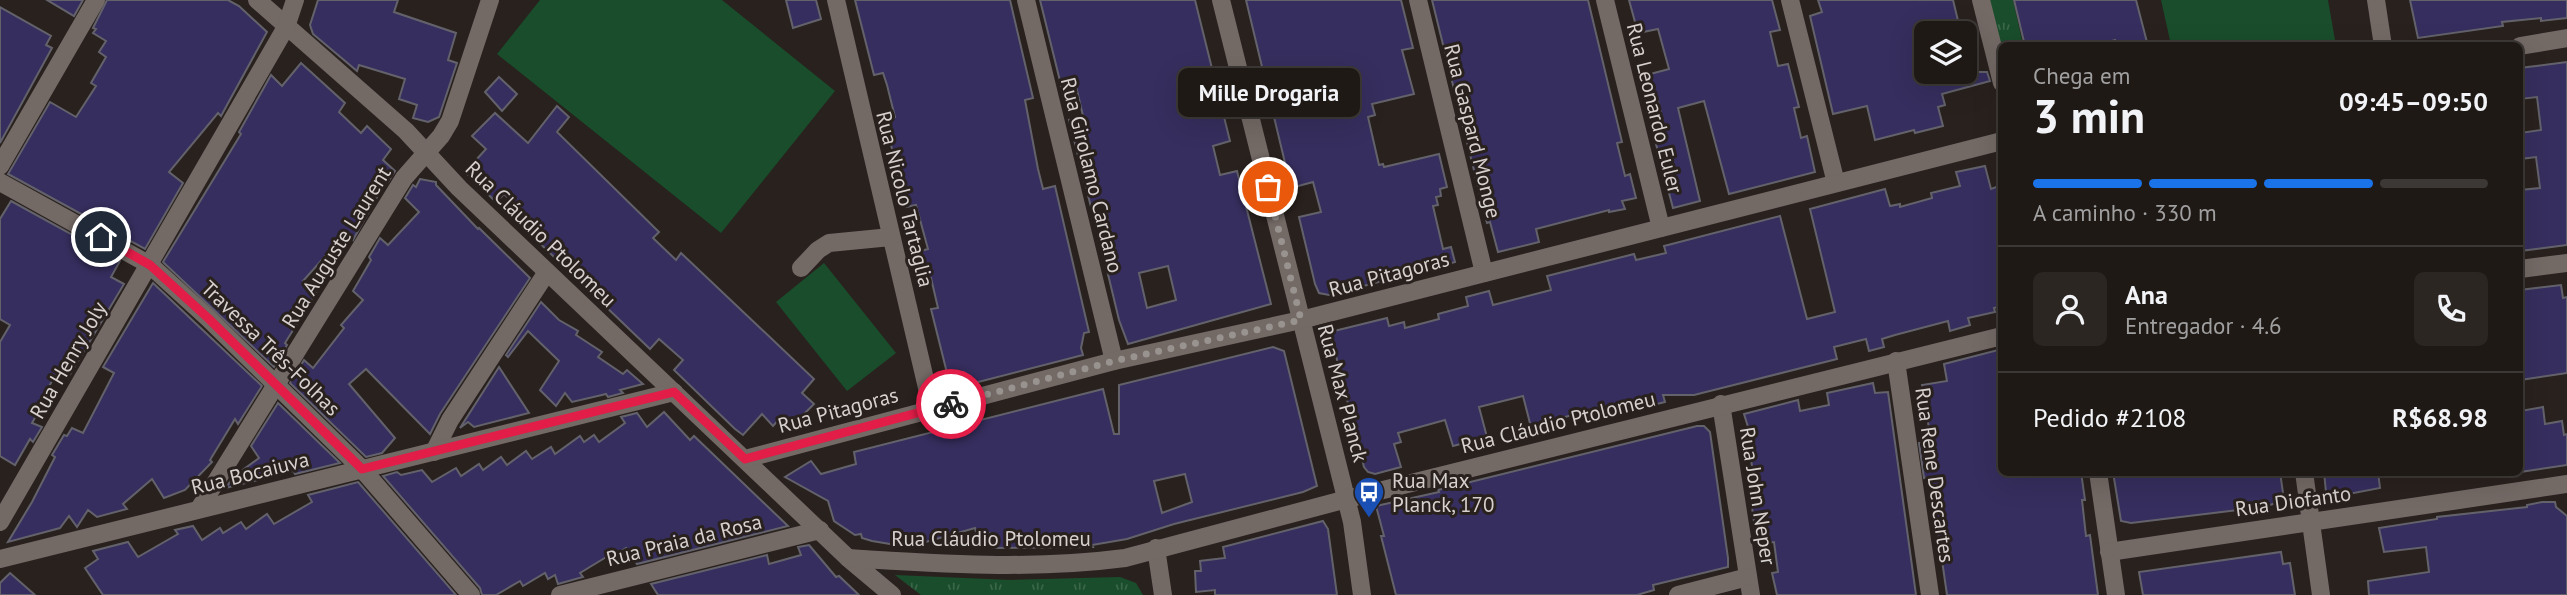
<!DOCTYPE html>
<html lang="pt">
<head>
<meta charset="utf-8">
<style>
  :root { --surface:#1f1916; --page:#2c2623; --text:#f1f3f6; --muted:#a1a0a1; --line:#3c3835; --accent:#1a73e8 }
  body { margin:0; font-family:"PT Sans",sans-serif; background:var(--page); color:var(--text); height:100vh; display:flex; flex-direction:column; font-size:26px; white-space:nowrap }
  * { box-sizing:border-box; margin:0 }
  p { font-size:23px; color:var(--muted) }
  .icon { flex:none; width:38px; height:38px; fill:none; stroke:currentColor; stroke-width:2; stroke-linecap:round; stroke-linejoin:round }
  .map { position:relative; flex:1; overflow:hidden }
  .side { position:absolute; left:1998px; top:42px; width:525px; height:434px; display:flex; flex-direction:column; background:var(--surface); border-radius:10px; box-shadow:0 7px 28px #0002,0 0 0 2px var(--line) }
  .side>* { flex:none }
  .tools { position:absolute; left:1914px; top:21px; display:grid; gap:14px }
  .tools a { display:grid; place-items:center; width:63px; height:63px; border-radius:10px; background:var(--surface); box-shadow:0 7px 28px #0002,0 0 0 2px var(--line); font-size:35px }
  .pin { position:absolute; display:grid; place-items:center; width:60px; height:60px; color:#fff; margin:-30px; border:4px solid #fff; border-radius:50%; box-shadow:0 2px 7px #0007 }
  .courier { position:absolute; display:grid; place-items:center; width:70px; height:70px; margin:-35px; border:5px solid #e11d48; border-radius:50%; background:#fff; color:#222; box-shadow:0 2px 9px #0007 }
  .bubble { position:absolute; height:49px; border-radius:10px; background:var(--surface); box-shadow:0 7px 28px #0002,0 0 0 2px var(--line); font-size:23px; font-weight:700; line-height:49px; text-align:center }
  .overview em { font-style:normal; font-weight:700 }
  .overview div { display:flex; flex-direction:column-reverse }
  .overview { display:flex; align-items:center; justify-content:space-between; height:119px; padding:0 35px }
  h1 { font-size:46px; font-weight:700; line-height:52px }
  .bar { display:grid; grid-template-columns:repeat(4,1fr); gap:10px 7px; align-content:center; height:84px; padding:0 35px }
  .bar i { height:9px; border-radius:5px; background:var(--line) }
  .bar .current { background:var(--accent) }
  .bar p { grid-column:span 4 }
  .line { display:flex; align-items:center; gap:18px; padding:0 35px; border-top:2px solid var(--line) }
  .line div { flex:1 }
  .round { display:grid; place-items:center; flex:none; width:74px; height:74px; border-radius:10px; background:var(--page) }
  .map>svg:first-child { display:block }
  .grass { fill:url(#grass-tufts) }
  .pitch { fill:#194d2b }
  .building { fill:#362e5e; stroke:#63626b; stroke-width:2; fill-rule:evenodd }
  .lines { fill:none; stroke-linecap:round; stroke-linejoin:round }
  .minor { stroke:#736965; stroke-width:18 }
  .done { stroke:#999390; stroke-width:7; stroke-dasharray:0 12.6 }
  .route { stroke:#e11d48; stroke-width:9 }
  .labels { text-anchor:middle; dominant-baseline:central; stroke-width:6; stroke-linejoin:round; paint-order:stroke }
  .street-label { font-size:21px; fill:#d6d0ce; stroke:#29211e }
  .poi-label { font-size:21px; fill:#d6d0ce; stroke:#29211e; text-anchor:start }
</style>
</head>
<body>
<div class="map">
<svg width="2567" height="595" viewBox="0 0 2567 595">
  <defs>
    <pattern id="grass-tufts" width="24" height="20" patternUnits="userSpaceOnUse" patternTransform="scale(1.75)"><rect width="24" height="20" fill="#194d2b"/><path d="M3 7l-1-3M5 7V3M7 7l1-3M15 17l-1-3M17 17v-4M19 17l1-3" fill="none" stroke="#3a6649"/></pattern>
  </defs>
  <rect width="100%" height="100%" fill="#29211e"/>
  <g class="grass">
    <polygon points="1981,0 2013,0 2023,45 2002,46 2002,83"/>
    <polygon points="895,575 1011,580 1120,577 1136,583 1143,595 921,595"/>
  </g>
  <g class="pitch">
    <polygon points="540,0 722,0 835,91 721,233 497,54"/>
    <polygon points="2161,0 2328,0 2335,40 2311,46 2171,45"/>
    <polygon points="824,263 896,353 847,391 776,302"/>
  </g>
  <g class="building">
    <polygon points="47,0 83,0 74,16"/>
    <polygon points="107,0 228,0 239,6 267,32 221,116 218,113 169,172 183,183 145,249 8,174 50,102 76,117 96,86 91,83 106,57 99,52 106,41 93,33 96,29 93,28"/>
    <polygon points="318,0 398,0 394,12 456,33 448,60 457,63 439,117 428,122 413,118 417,105 399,99 405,79 359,65 357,71 313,34 310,25"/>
    <polygon points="786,0 816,0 821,19 793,28"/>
    <polygon points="855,0 1010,0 1033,98 1025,100 1038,169 1043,189 1055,186 1089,332 1084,333 1081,348 1083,355 951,389 931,309 938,308 931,278 924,280 917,252 928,249 916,205 906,207 885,120 895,117 887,85 883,73 874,75"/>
    <path d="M 1040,0 L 1195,0 L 1230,141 L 1213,146 L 1220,175 L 1237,171 L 1271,304 L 1128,344 L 1119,320 L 1106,266 L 1114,264 L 1110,250 L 1115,249 L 1104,204 L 1091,207 L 1069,120 L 1083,116 L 1076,86 L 1062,89 ZM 1168,266 L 1176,300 L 1147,308 L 1139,273 Z"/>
    <polygon points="1246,0 1401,0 1413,48 1402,50 1414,94 1372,104 1375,115 1368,117 1379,165 1383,164 1384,167 1439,154 1447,187 1440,189 1441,196 1436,197 1438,205 1433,206 1443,249 1451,247 1455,262 1329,295 1319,293 1315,284 1299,217 1321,212 1313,182 1291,188"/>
    <polygon points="1432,0 1588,0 1622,142 1617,143 1625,176 1630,174 1636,198 1622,201 1625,209 1609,212 1609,210 1536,229 1539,242 1498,252 1490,222 1487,223"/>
    <polygon points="1629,0 1772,0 1780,30 1770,32 1778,66 1788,64 1799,107 1794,108 1801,138 1807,136 1815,172 1729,194 1704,101 1678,108 1700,201 1673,208 1652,129 1664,126 1657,97 1645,99 1639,77 1669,69 1658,29 1638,33"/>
    <polygon points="1818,0 1953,0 1961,33 1927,33 1927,72 1987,72 1990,81 1942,94 1945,105 1938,107 1943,126 1915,133 1914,130 1875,140 1867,106 1833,114 1810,16 1822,12"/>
    <polygon points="2014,0 2136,0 2148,46 2117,46 2115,40 2096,46 2025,46"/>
    <polygon points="2410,0 2567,0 2567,18 2541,21 2541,18 2502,22 2503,26 2418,38"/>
    <polygon points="0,7 51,36 46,45 52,48 0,143"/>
    <polygon points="2567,62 2567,245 2520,251 2520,190 2540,188 2536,157 2520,159 2520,133 2541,130 2537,97 2520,99 2520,68"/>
    <polygon points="301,63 345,103 339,112 361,133 367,126 391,149 383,160 395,171 388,182 386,181 353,240 346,233 303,281 316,293 285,343 287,345 274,367 163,262 241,134 239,132 271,75 282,86"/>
    <polygon points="499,77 517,94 502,111 485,92"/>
    <polygon points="557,106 569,117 557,132 659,232 653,238 676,260 681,253 814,379 802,393 814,404 792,426 782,416 773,426 762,414 743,435 735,429 674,370 683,360 659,339 650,349 527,231 535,223 504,194 496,202 465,172 486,149 472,136 495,113 528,143"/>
    <polygon points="1985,166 1991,189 1999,186 2002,196 2002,306 1994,308 1995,312 1968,318 1970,325 1950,331 1948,321 1895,335 1882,339 1884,347 1869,351 1866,339 1834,347 1837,359 1694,395 1663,395 1665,402 1589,421 1587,411 1554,420 1556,429 1533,435 1523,396 1479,407 1487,437 1453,446 1445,420 1398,433 1401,442 1394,444 1401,467 1375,474 1368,472 1364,467 1330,332 1387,318 1389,326 1404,322 1405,328 1439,319 1438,314 1468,306 1466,297 1489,291 1493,305 1551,290 1547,276 1634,254 1636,260 1666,253 1664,246 1780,216 1807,319 1835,312 1810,209 1885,189 1890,206 1900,204 1900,207 1932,198 1931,193 1960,186 1956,172"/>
    <polygon points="420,179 436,182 436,185 478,229 479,228 530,278 440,414 430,434 366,369 349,384 395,438 382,453 366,457 290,383 304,360 313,368 344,328 341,325 363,300 353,291 371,260 369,257 380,238 388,245 419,212 405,198 413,185 416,187"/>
    <polygon points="11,201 120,261 111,277 124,284 68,378 57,373 42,398 45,400 32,423 42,427 33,442 30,439 15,465 0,456 0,342 10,325 0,319 0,219"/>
    <polygon points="153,283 262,386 238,424 235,419 210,460 212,462 185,490 164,498 152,479 123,504 127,509 97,517 88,510 77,527 69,516 60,528 8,542 32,502 55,457 52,455 64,435 67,436 72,428 83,433 114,373 103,367"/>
    <polygon points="2561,285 2563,298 2567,297 2567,373 2520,380 2520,290"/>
    <polygon points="541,302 559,320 578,331 576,335 602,352 598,357 623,374 627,370 643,384 620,390 623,393 608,397 606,394 602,395 572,402 565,393 556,406 540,390 559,361 528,331 508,357 506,355"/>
    <path d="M 1273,347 L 1284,351 L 1317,486 L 1303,492 L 1174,524 L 1127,539 L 1092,545 L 1093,547 L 993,548 L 990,533 L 977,536 L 975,528 L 908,547 L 872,541 L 862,538 L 861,534 L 855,535 L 834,521 L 828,501 L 785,477 L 811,461 L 821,474 L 856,464 L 854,452 L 1103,389 L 1114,434 L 1119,434 L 1119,385 ZM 1185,474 L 1192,502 L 1162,513 L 1154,481 Z"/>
    <polygon points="2002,349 2002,472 2081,472 2085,500 2082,500 2086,536 2090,535 2098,595 1947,595 1930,477 1924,478 1919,443 1931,441 1922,385 1947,381 1944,364"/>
    <polygon points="499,367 529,413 474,427 468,422 460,428"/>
    <polygon points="1873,383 1875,393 1888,392 1916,595 1777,595 1772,573 1778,572 1774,542 1757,544 1749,485 1755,484 1746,430 1749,430 1744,414 1798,400 1800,411 1829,405 1827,393"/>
    <polygon points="278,403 340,463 295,474 293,471 226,488 233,477 259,458 251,446"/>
    <polygon points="2543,407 2545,424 2562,421 2564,435 2567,434 2567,465 2520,472 2520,411"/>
    <polygon points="664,412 690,440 694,436 788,526 637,564 626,548 610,559 608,556 580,573 583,577 558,584 555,575 548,579 545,573 523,586 520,581 496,595 482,595 480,588 383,476 397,472 401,475 422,470 432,482 456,468 461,476 479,464 483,470 501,457 507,465 526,451 532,459 551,447 555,454 580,436 584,442 594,435 599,442 625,423 621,417 637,413 647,427"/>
    <polygon points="1697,426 1704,426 1710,432 1728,558 1728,567 1653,585 1654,590 1637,595 1396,595 1381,536 1384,536 1376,506 1439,492 1438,490"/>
    <polygon points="2113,472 2280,472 2283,493 2273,504 2263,507 2131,523 2121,521"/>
    <polygon points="2324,472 2378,472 2380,488 2333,497 2326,492"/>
    <polygon points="358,482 456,595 103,595 85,568 98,559 93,551 128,542 138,557 178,534 175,530 193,526 202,540 220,528 223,533 241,522 246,529 267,514 274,524 312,502 308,495"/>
    <polygon points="2542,502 2555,502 2556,507 2567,516 2567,595 2369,595 2368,581 2429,572 2426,547 2384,552 2379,528 2437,519 2437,517 2527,507 2527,505"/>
    <polygon points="1323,521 1328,529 1337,595 1215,595 1215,590 1196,592 1195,571 1201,571 1200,561 1225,558 1223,547"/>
    <polygon points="809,545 836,577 839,576 859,595 658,595 651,584 767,555 769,564 801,555 798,547"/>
    <polygon points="2281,552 2283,564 2290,563 2295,595 2143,595 2139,572"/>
    <polygon points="10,573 35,595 0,595 0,583"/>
  </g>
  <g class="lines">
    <g class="minor">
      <polyline points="257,0 406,131 459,188 848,558 892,595"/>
      <polyline points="836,0 932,409"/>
      <polyline points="1026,0 1114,361"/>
      <polyline points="1221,0 1352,522 1362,595"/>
      <polyline points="1418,0 1484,273"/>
      <polyline points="1605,0 1661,228"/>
      <polyline points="1790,0 1836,183"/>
      <polyline points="1981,0 2002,83"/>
      <polyline points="2376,0 2383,46"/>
      <polyline points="2520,46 2567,38"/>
      <polyline points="0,166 96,0"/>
      <polyline points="0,182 150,265 208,318 362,469 471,595"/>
      <polyline points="801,268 818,250 829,243 891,237"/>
      <polyline points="2520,269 2567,263"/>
      <polyline points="1896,361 1930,595"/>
      <polyline points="1721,404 1751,595"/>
      <polyline points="434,452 450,420 547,272"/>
      <polyline points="745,459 1114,361 1301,320 2002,141"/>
      <polyline points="2098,472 2116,595"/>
      <polyline points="2304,472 2321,595"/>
      <polyline points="199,509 404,178 441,136 450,121 490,0"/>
      <polyline points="0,522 286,27 295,0"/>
      <polyline points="1156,548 1163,595"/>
      <polyline points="2109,552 2567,484"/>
      <path d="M 848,558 C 940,564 1034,570 1125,558 L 1347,499 L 2002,336"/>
      <polyline points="0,559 674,392"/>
      <polyline points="560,595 820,530"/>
      <polyline points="1678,595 1748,577"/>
    </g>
  </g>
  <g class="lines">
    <polyline class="done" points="951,404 1114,361 1301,320 1268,187"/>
    <polyline class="route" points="101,237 150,265 208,318 362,469 674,392 745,459 951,404"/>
  </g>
  <defs>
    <g id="bus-pin" transform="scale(1.575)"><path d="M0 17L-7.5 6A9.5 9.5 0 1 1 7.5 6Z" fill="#1a4fb4" stroke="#29211e"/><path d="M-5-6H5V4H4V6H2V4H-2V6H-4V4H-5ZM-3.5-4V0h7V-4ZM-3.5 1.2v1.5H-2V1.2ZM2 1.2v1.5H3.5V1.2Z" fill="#fff"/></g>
  </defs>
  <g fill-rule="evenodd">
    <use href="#bus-pin" x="1369" y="492"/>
  </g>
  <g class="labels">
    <g class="street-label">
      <text transform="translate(1655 108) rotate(76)">Rua Leonardo Euler</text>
      <text transform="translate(1473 131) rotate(76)">Rua Gaspard Monge</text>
      <text transform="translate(1092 175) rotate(76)">Rua Girolamo Cardano</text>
      <text transform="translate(905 199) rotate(76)">Rua Nicolo Tartaglia</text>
      <text transform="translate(541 234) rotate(44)">Rua Cláudio Ptolomeu</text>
      <text transform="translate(336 247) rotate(-58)">Rua Auguste Laurent</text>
      <text transform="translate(1389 274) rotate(-15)">Rua Pitagoras</text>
      <text transform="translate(271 348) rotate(44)">Travessa Três-Folhas</text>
      <text transform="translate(68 360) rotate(-60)">Rua Henry Joly</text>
      <text transform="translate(1343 393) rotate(75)">Rua Max Planck</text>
      <text transform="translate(838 410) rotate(-15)">Rua Pitagoras</text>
      <text transform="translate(1558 422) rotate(-14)">Rua Cláudio Ptolomeu</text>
      <text transform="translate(250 473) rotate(-14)">Rua Bocaiuva</text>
      <text transform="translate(1935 475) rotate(82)">Rua Rene Descartes</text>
      <text transform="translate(1758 496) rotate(81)">Rua John Neper</text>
      <text transform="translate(2293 501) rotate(-8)">Rua Diofanto</text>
      <text x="991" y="538">Rua Cláudio Ptolomeu</text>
      <text transform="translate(684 540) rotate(-14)">Rua Praia da Rosa</text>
    </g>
    <g class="poi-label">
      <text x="1392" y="480">Rua Max<tspan x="1392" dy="24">Planck, 170</tspan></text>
    </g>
  </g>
</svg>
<div class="tools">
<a><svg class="icon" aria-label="layers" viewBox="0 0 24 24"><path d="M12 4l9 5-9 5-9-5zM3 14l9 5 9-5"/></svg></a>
</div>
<div class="pin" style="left:1268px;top:187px;background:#ea580c"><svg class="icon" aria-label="bag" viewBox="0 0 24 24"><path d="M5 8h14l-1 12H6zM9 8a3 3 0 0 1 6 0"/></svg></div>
<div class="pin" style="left:101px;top:237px;background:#1f2937"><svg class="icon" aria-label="home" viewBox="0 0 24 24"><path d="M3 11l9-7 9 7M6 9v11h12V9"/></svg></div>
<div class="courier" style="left:951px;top:404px"><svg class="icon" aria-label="bike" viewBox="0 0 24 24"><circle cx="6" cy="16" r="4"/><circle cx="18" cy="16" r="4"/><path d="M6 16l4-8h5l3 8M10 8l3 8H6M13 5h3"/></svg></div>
<div class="bubble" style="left:1178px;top:68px;width:182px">Mille Drogaria</div>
<section class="side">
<div class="overview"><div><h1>3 min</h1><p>Chega em</p></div><em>09:45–09:50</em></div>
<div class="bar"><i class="current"></i><i class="current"></i><i class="current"></i><i></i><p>A caminho · 330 m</p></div>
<div class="line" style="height:126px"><a class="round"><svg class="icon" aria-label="person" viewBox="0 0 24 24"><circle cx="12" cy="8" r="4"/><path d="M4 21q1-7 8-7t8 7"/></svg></a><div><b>Ana</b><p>Entregador · 4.6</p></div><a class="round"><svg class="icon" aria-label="phone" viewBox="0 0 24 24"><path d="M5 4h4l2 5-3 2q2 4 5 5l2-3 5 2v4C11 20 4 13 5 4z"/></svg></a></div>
<div class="line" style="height:91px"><div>Pedido #2108</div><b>R$68.98</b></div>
</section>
</div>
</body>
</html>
